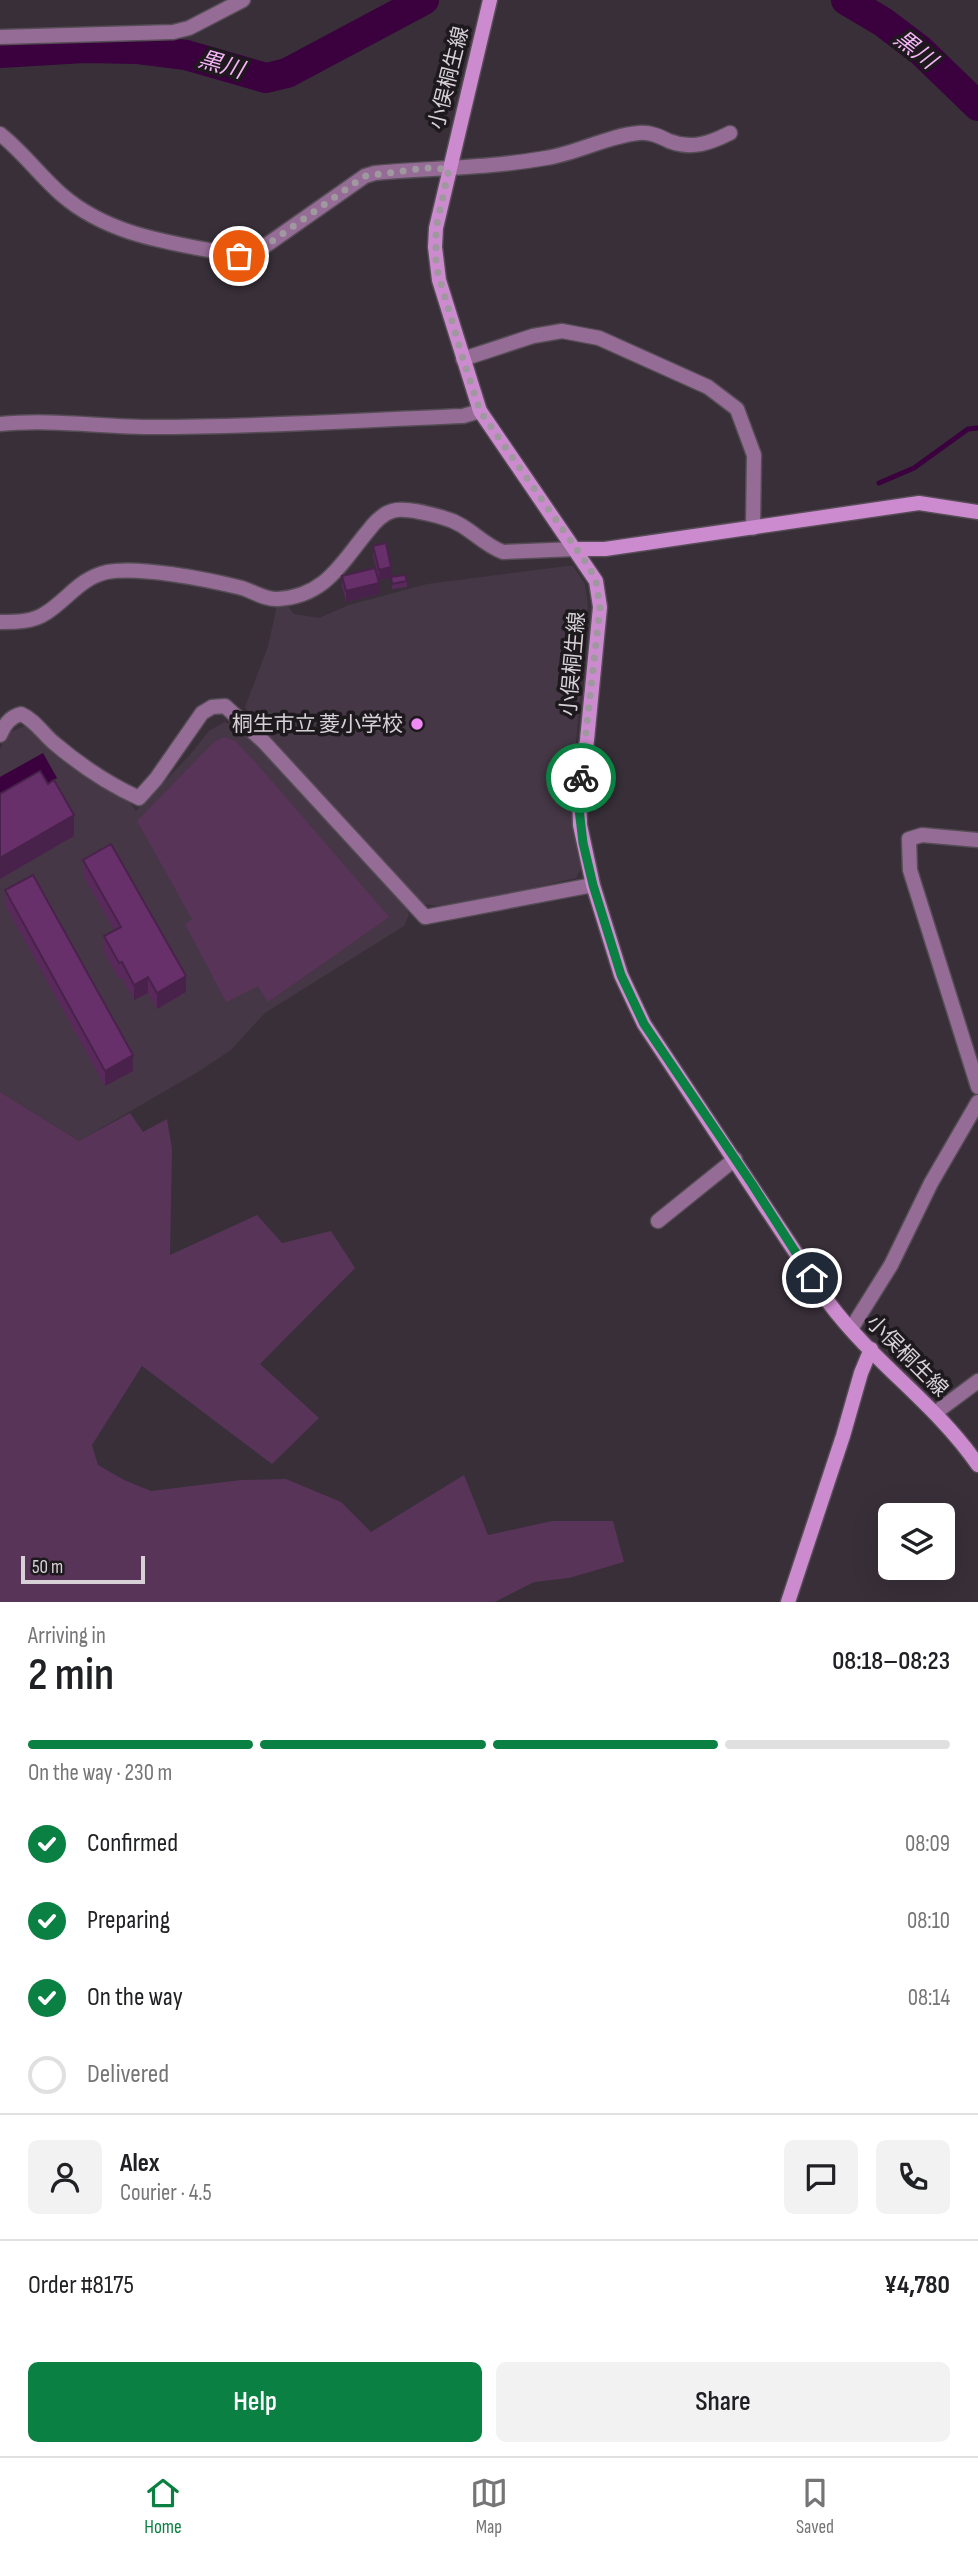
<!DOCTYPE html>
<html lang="en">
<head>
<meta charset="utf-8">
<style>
  :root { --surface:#fff; --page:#f2f2f2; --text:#202124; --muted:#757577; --line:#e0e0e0; --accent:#0b8043 }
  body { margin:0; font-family:"Sofia Sans Condensed","Noto Sans JP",sans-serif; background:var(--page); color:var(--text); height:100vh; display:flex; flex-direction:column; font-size:26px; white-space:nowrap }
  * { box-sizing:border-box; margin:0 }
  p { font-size:23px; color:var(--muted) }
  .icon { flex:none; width:38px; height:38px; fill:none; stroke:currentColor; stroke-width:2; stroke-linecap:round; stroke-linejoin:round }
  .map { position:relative; height:1602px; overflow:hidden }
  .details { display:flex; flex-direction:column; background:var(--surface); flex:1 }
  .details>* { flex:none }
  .controls { position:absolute; left:878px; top:1503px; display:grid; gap:14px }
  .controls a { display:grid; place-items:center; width:77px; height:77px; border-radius:10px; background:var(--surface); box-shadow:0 7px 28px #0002; font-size:35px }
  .scale { position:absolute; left:21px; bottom:18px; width:124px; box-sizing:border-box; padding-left:7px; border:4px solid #d7d1d7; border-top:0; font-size:19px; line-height:24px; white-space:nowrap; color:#d7d1d7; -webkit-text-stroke:5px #1d191d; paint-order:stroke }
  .pin { position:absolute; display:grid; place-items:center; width:60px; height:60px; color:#fff; margin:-30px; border:4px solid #fff; border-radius:50%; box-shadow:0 2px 7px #0007 }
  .courier { position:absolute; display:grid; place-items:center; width:70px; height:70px; margin:-35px; border:5px solid #0b8043; border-radius:50%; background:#fff; color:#222; box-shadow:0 2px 9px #0007 }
  .head em { font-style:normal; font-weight:600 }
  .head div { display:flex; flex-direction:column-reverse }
  .head { display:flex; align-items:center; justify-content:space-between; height:119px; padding:0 28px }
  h1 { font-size:46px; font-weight:600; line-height:52px }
  .bar { display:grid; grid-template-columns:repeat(4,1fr); gap:10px 7px; align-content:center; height:84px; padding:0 28px }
  .bar i { height:9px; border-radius:5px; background:var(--line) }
  .bar .active { background:var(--accent) }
  .bar p { grid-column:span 4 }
  .line { display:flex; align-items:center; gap:18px; padding:0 28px; border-top:2px solid var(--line) }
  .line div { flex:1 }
  .round { display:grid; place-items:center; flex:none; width:74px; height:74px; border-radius:10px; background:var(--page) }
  ol { padding:0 28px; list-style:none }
  li { display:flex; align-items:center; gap:21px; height:77px }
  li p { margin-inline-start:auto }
  li .icon { padding:7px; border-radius:50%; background:var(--accent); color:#fff; stroke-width:4 }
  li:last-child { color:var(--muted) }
  li i { width:38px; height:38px; border:4px solid var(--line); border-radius:50% }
  .button { display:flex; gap:14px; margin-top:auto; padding:14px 28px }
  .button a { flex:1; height:80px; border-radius:10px; background:var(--accent); color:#fff; font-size:28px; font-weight:600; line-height:80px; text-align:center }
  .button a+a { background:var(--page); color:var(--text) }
  .tabs { display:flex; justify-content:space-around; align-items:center; height:98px; border-top:2px solid var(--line); background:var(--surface); font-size:19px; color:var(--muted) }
  .tabs a { display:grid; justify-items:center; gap:4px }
  .tabs .active { color:var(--accent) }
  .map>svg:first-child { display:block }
  .built { fill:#453745 }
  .green { fill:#583459 }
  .water { fill:#3a013e }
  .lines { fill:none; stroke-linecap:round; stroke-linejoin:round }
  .stream { stroke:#3a013e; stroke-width:5 }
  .river { stroke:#3a013e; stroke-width:30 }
  .street-casing { stroke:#554c55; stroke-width:17 }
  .secondary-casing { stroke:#554c55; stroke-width:17 }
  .street { stroke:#956c96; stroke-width:14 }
  .secondary { stroke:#cc8bce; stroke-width:14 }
  .wall { fill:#59295c }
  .shaded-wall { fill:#49224b }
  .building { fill:#68306b; stroke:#49224b; stroke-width:2 }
  .done { stroke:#9f989f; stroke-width:7; stroke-dasharray:0 12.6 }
  .route { stroke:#0b8043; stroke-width:9 }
  .poi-dot { fill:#f08bf5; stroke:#1d191d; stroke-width:2.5 }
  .labels { text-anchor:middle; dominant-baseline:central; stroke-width:7; stroke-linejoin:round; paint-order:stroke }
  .street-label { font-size:21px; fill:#d7d1d7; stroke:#1d191d }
  .poi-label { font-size:21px; fill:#d7d1d7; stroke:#1d191d; text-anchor:end }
  .water-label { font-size:23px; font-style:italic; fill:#f4b3f6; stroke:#1d191d }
</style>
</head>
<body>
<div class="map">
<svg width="978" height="1602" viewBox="0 0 978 1602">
  <rect width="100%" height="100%" fill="#382f38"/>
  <g class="built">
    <polygon points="567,566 573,566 585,584 588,605 573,779 573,815 581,868 576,878 479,900 445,907 424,904 416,898 272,743 245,707 268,646 277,605 287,605 294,614 319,618 349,605 427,584"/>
    <polygon points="225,722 245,730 407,908 409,915 404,926 265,1013 231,1050 198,1072 79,1141 0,1092 0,749 8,733 27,725 43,742 81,773 125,796 136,811 187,758 210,730"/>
  </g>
  <g class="green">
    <polygon points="224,737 235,741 257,764 389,917 268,1002 258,986 226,1002 185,924 192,919 137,821 213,743"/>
    <polygon points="0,1092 79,1141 130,1113 143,1132 167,1119 172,1149 170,1255 257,1215 282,1243 331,1231 355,1268 260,1364 319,1418 272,1464 142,1366 92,1445 98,1465 124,1480 151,1491 241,1480 286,1479 341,1502 371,1532 464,1475 488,1535 552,1521 613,1521 624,1562 569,1578 534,1582 495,1602 0,1602"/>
  </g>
  <polygon class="water" points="43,753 57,778 3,808 0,803 0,777"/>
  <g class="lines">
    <polyline class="stream" points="879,483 914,468 968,429 978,428"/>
    <g class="river">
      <polyline points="846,0 883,22 920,50 978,106"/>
      <polyline points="0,53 84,48 138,49 186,55 266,78 287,73 424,0"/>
    </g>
    <g class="street-casing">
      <g id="street">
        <polyline points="0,37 173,32 189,28 243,0"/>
        <path d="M 0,134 C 23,152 40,176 62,195 C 112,238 177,243 239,256 L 255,253 L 365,176 L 375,173 C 432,168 489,168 546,158 C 578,153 607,136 639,133 C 650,132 659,136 669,141 C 692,150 710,143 730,133"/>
        <polyline points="463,359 533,336 562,331 599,338 708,387 737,409 754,455 753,528"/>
        <path d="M 0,424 C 52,419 103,427 154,427 C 257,427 360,420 463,416 L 480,411"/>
        <path d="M 0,622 C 16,622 33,622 46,613 C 68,599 80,578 107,572 C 139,566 205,579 238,587 C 252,590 264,600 278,599 C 326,596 341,563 368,531 C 374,523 382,514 392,511 C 406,507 430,514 444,518 C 468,524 481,544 503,552 L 576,549"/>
        <path d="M 0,735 C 5,724 10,717 21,714 C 35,720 43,734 54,743 C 80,765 108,784 139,798 L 156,779 L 202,713 L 212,707 L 225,706 L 264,742 L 425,917 L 593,885"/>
        <polyline points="978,840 922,835 909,839 910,870 978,1087"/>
        <polyline points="658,1221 735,1159"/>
        <polyline points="851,1329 891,1265 931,1183 978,1102"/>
        <polyline points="935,1413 978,1381"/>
      </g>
    </g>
    <g class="secondary-casing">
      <g id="secondary">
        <path d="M 490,0 L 436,228 L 435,247 L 439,280 L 480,411 L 596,581 L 600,607 L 587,740 L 579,789 L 580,825 L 593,885 L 621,975 L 644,1024 L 829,1303 C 873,1362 936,1404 978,1465"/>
        <polyline points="576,549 605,549 919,503 978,512"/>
        <polyline points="788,1602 843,1436 861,1373 871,1349"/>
      </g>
    </g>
    <use href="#street" class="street"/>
    <use href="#secondary" class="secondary"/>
  </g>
  <g class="wall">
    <polygon points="373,546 391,577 407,581 407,587 392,589 391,578 379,580 373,556"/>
    <polygon points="342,576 379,594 346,602 342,586"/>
    <polygon points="83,860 186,992 157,1009 148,993 134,1000 122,978 119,979 104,952 104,936 114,930 83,875"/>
    <polygon points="5,890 133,1071 105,1086 5,905"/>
  </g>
  <g class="shaded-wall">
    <polygon points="391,567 391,578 379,580 379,570"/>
    <polygon points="379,583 379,594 346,602 346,591"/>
    <polygon points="74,815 74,836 0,879 0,858"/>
    <polygon points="186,976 186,992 157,1009 157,993"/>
    <polygon points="148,977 148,993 134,1000 134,985"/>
    <polygon points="133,1055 133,1071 105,1086 105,1071"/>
  </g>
  <g class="building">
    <polygon points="386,543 391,567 379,570 373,546"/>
    <polygon points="375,568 379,583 346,591 342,576"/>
    <polygon points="405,575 407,581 392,584 391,577"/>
    <polygon points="40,771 48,784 54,780 74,815 0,858 0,794"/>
    <polygon points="111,844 186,976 157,993 148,977 134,985 122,962 119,963 104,936 121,927 83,860"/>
    <polygon points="33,875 133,1055 105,1071 5,890"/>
  </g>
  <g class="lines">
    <polyline class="done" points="239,256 255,253 365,176 426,168 449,169 436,228 436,266 463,359 480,411 589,567 596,581 600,607 581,778"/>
    <polyline class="route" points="581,778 578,800 583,843 593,885 621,975 644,1024 752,1184 812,1278"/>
  </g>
  <circle class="poi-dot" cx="417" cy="724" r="7"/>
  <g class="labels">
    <g class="street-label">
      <text transform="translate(449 78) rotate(-76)">小俣桐生線</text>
      <text transform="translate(573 664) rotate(-85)">小俣桐生線</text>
      <text transform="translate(907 1356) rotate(45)">小俣桐生線</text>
    </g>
    <g class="poi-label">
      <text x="403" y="724">桐生市立 菱小学校</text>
    </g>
    <g class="water-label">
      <text transform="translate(915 50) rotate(38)">黒川</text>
      <text transform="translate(221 65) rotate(16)">黒川</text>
    </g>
  </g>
</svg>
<div class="controls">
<a><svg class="icon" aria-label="layers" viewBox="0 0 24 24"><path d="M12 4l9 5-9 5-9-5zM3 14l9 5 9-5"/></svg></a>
</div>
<div class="scale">50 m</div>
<div class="pin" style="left:239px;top:256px;background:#ea580c"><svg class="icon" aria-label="bag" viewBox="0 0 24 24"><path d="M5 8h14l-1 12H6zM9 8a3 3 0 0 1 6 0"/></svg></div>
<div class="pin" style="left:812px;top:1278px;background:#1f2937"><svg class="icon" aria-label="home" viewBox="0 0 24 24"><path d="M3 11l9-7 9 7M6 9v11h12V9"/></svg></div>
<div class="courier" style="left:581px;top:778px"><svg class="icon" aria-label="bike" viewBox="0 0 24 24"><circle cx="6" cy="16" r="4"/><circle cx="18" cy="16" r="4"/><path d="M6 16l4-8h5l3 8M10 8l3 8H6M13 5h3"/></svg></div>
</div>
<section class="details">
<div class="head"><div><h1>2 min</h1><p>Arriving in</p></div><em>08:18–08:23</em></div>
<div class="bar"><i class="active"></i><i class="active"></i><i class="active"></i><i></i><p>On the way · 230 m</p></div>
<ol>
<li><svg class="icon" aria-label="check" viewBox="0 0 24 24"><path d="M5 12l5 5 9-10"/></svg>Confirmed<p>08:09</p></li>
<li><svg class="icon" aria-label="check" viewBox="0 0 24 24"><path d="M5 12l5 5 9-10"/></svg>Preparing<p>08:10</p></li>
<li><svg class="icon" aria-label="check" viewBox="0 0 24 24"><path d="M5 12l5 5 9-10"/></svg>On the way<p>08:14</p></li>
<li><i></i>Delivered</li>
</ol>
<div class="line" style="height:126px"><a class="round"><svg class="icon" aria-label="person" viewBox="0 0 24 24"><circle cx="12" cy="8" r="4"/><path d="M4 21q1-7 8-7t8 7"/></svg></a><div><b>Alex</b><p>Courier · 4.5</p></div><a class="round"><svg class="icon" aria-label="chat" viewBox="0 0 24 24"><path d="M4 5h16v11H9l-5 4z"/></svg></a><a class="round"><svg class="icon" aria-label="phone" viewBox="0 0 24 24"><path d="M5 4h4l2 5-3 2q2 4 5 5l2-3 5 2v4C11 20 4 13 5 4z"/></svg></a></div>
<div class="line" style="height:91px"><div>Order #8175</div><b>¥4,780</b></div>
<div class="button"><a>Help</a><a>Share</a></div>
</section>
<nav class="tabs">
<a class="active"><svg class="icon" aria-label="home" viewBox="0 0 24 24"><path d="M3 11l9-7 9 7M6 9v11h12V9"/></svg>Home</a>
<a><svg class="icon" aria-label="map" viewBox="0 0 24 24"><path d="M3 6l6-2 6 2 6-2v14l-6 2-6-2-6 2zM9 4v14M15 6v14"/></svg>Map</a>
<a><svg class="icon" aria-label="saved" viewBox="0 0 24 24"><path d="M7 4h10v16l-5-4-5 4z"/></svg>Saved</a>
</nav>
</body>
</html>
